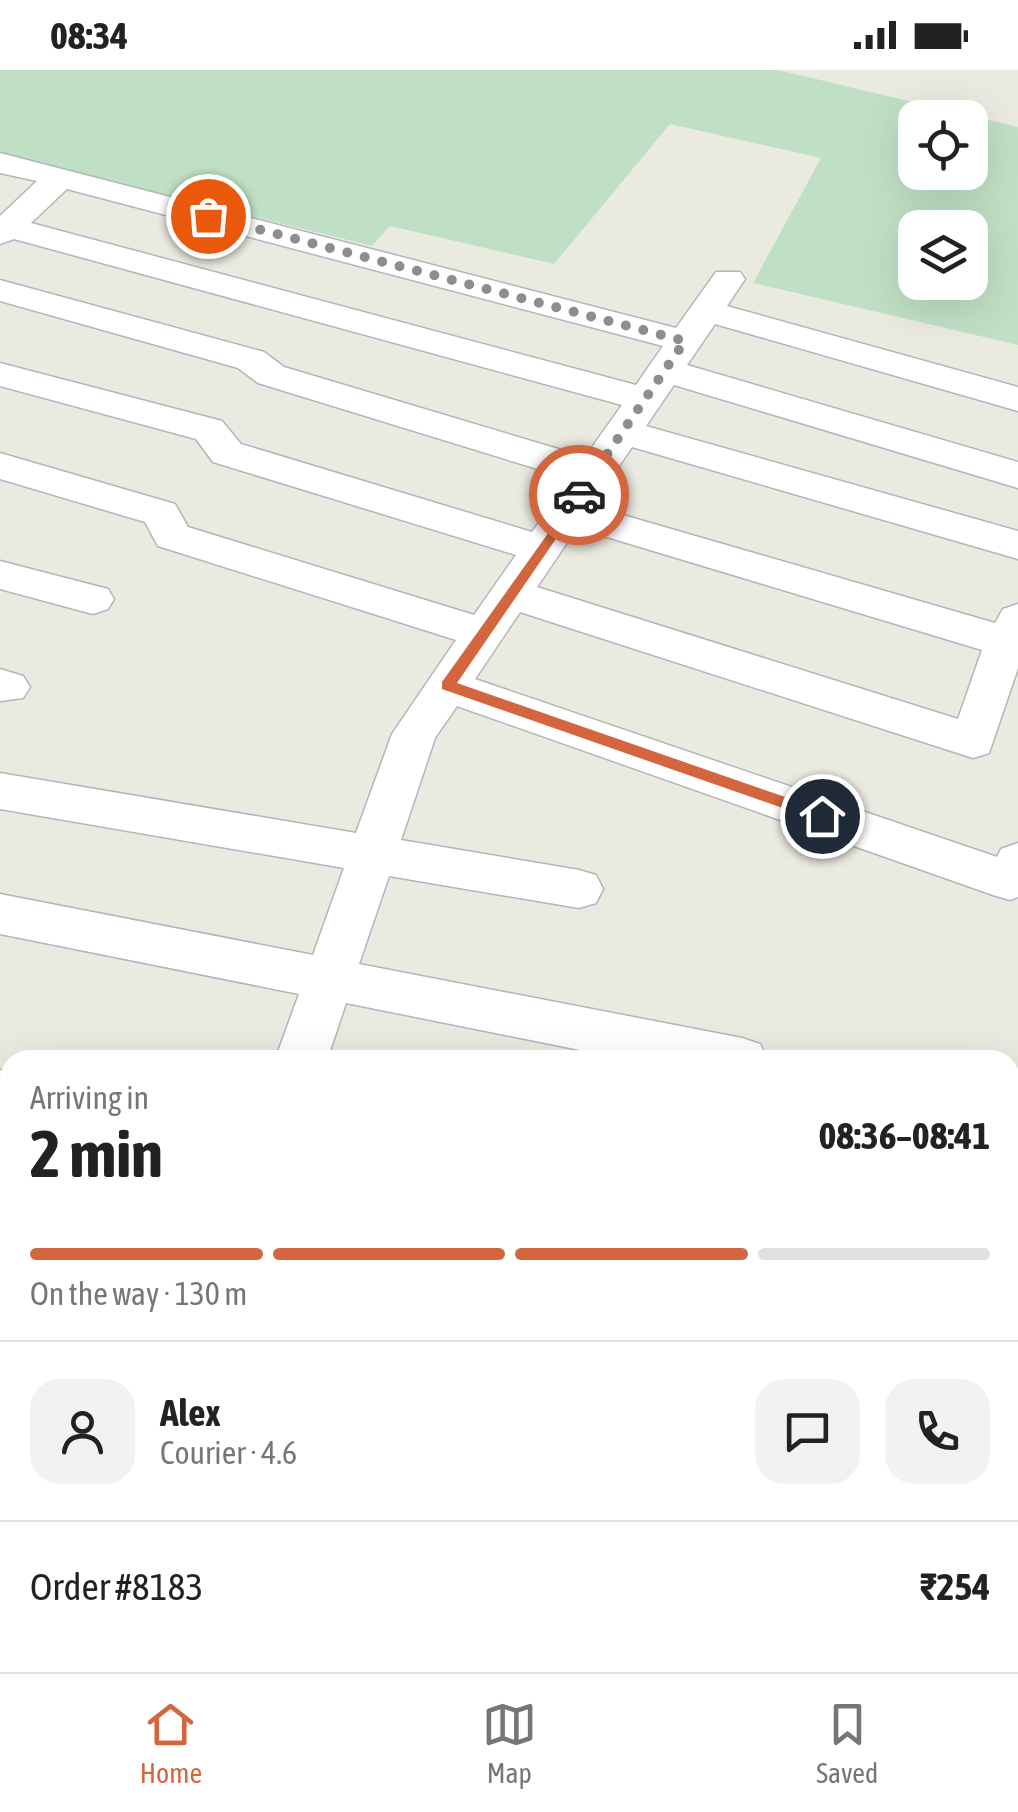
<!DOCTYPE html>
<html lang="en">
<head>
<meta charset="utf-8">
<style>
  :root { --surface:#fff; --page:#f2f2f2; --text:#222; --muted:#767676; --line:#e0e0e0; --accent:#d3653f }
  body { margin:0; font-family:"Asap Condensed",sans-serif; background:var(--page); color:var(--text); height:100vh; display:flex; flex-direction:column; font-size:38px; white-space:nowrap }
  * { box-sizing:border-box; margin:0 }
  p { font-size:32px; color:var(--muted) }
  .icon { flex:none; width:55px; height:55px; fill:none; stroke:currentColor; stroke-width:2; stroke-linecap:round; stroke-linejoin:round }
  .map { position:relative; flex:1; overflow:hidden }
  .details { position:absolute; left:0px; top:980px; width:1020px; height:622px; display:flex; flex-direction:column; background:var(--surface); border-radius:30px 30px 0 0; box-shadow:0 10px 40px #0002 }
  .details>* { flex:none }
  .buttons { position:absolute; left:898px; top:30px; display:grid; gap:20px }
  .buttons a { display:grid; place-items:center; width:90px; height:90px; border-radius:20px; background:var(--surface); box-shadow:0 10px 40px #0002; font-size:50px }
  .pin { position:absolute; display:grid; place-items:center; width:85px; height:85px; color:#fff; margin:-42px; border:5px solid #fff; border-radius:50%; box-shadow:0 2px 10px #0007 }
  .courier { position:absolute; display:grid; place-items:center; width:100px; height:100px; margin:-50px; border:8px solid #d3653f; border-radius:50%; background:#fff; color:#222; box-shadow:0 2px 12px #0007 }
  .summary em { font-style:normal; font-weight:700 }
  .summary div { display:flex; flex-direction:column-reverse }
  .summary { display:flex; align-items:center; justify-content:space-between; height:170px; padding:0 30px }
  h1 { font-size:65px; font-weight:700; line-height:75px }
  .bar { display:grid; grid-template-columns:repeat(4,1fr); gap:15px 10px; align-content:center; height:120px; padding:0 30px }
  .bar i { height:12px; border-radius:8px; background:var(--line) }
  .bar .selected { background:var(--accent) }
  .bar p { grid-column:span 4 }
  .line { display:flex; align-items:center; gap:25px; padding:0 30px; border-top:2px solid var(--line) }
  .line div { flex:1 }
  .round { display:grid; place-items:center; flex:none; width:105px; height:105px; border-radius:30px; background:var(--page) }
  .status { display:flex; justify-content:space-between; align-items:center; height:70px; padding:0 50px; background:var(--surface); direction:ltr }
  .status svg { height:28px; fill:currentColor }
  .dock { display:flex; justify-content:space-around; align-items:center; height:140px; border-top:2px solid var(--line); background:var(--surface); font-size:28px; color:var(--muted) }
  .dock a { display:grid; justify-items:center; gap:5px }
  .dock .selected { color:var(--accent) }
  .map>svg:first-child { display:block }
  .green { fill:#c0e0c6; fill-rule:evenodd }
  .lines { fill:none; stroke-linecap:round; stroke-linejoin:round }
  .minor-casing { stroke:#b4b5ba; stroke-width:3 }
  .minor { fill:#fff; fill-rule:evenodd }
  .route { fill:#d3653f }
  .done { stroke:#8d8d8d; stroke-width:10; stroke-dasharray:0 18 }
</style>
</head>
<body>
<div class="status"><b>08:34</b><svg viewBox="0 0 49 12"><path d="M0 12V9h3v3zM5 12V6h3v6zM10 12V3h3v9zM15 12V0h3v12zM26 1h20v11H26zM47 4h2v5h-2z"/></svg></div>
<div class="map">
<svg width="1018" height="1602" viewBox="0 0 1018 1602">
  <rect width="100%" height="100%" fill="#ebeae1"/>
  <path class="green" d="M 0,0 L 778,0 L 1018,57 L 1018,275 L 753,213 L 821,88 L 670,54 L 554,194 L 390,156 L 372,176 L 0,84 ZM 915,48 L 970,48 L 970,102 L 915,102 ZM 915,158 L 970,158 L 970,212 L 915,212 Z"/>
  <g class="lines">
    <g class="minor-casing">
      <g id="minor">
        <path d="M 0,83 L 676,258 L 716,202 L 740,202 L 745,209 L 727,236 L 1018,317 L 1018,341 L 715,254 L 687,295 L 1018,392 L 1018,418 L 674,315 L 646,356 L 1018,461 L 1018,489 L 632,377 L 592,436 L 995,553 L 1003,539 L 1018,534 L 1018,598 L 989,683 L 973,688 L 520,542 L 475,609 L 997,787 L 1001,779 L 1018,773 L 1018,827 L 1010,830 L 993,825 L 457,636 L 435,668 L 401,770 L 579,800 L 596,805 L 603,819 L 596,833 L 579,838 L 389,806 L 359,894 L 742,968 L 760,974 L 768,990 L 630,990 L 346,933 L 327,990 L 275,990 L 299,924 L 0,864 L 0,824 L 313,885 L 344,798 L 0,739 L 0,703 L 356,763 L 392,664 L 456,570 L 158,476 L 145,452 L 0,409 L 0,383 L 175,434 L 188,457 L 474,545 L 516,485 L 213,392 L 196,369 L 0,316 L 0,293 L 222,351 L 241,374 L 532,462 L 570,409 L 258,313 L 238,298 L 0,231 L 0,210 L 264,282 L 284,297 L 585,387 L 622,335 L 14,169 L 0,174 L 0,146 L 37,111 L 0,103 ZM 67,119 L 663,276 L 636,315 L 31,153 ZM 577,458 L 982,580 L 958,649 L 537,517 Z"/>
        <polygon points="0,491 108,519 114,529 108,539 93,544 0,519"/>
        <polygon points="0,599 23,606 30,617 23,628 0,631"/>
        <polygon points="0,1000 10,1002 10,1048 0,1046"/>
        <polygon points="1010,1020 1018,1021 1018,1067 1010,1066"/>
        <polygon points="1010,1212 1018,1214 1018,1268 1010,1266"/>
        <polygon points="0,1247 10,1250 10,1306 0,1303"/>
        <polygon points="1010,1485 1018,1487 1018,1551 1010,1549"/>
        <polygon points="356,1592 420,1592 418,1602 354,1602"/>
        <polygon points="773,1592 837,1592 836,1602 772,1602"/>
      </g>
    </g>
    <use href="#minor" class="minor"/>
  </g>
  <polygon class="route" points="579,420 584,428 457,613 828,742 828,750 817,750 442,619 442,612"/>
  <g class="lines">
    <polyline class="done" points="208,146 685,271 579,425"/>
  </g>
</svg>
<div class="buttons">
<a><svg class="icon" aria-label="locate" viewBox="0 0 24 24"><circle cx="12" cy="12" r="6"/><path d="M12 2v4M12 18v4M2 12h4M18 12h4"/></svg></a>
<a><svg class="icon" aria-label="layers" viewBox="0 0 24 24"><path d="M12 4l9 5-9 5-9-5zM3 14l9 5 9-5"/></svg></a>
</div>
<div class="pin" style="left:208px;top:146px;background:#ea580c"><svg class="icon" aria-label="bag" viewBox="0 0 24 24"><path d="M5 8h14l-1 12H6zM9 8a3 3 0 0 1 6 0"/></svg></div>
<div class="pin" style="left:822px;top:746px;background:#1f2937"><svg class="icon" aria-label="home" viewBox="0 0 24 24"><path d="M3 11l9-7 9 7M6 9v11h12V9"/></svg></div>
<div class="courier" style="left:579px;top:425px"><svg class="icon" aria-label="car" viewBox="0 0 24 24"><path d="M5 17H2v-5l4-1 3-4h7l3 4 3 1v5h-3M9 17h6M6 11h13"/><circle cx="7" cy="17" r="2"/><circle cx="17" cy="17" r="2"/></svg></div>
<section class="details">
<div class="summary"><div><h1>2 min</h1><p>Arriving in</p></div><em>08:36–08:41</em></div>
<div class="bar"><i class="selected"></i><i class="selected"></i><i class="selected"></i><i></i><p>On the way · 130 m</p></div>
<div class="line" style="height:180px"><a class="round"><svg class="icon" aria-label="person" viewBox="0 0 24 24"><circle cx="12" cy="8" r="4"/><path d="M4 21q1-7 8-7t8 7"/></svg></a><div><b>Alex</b><p>Courier · 4.6</p></div><a class="round"><svg class="icon" aria-label="chat" viewBox="0 0 24 24"><path d="M4 5h16v11H9l-5 4z"/></svg></a><a class="round"><svg class="icon" aria-label="phone" viewBox="0 0 24 24"><path d="M5 4h4l2 5-3 2q2 4 5 5l2-3 5 2v4C11 20 4 13 5 4z"/></svg></a></div>
<div class="line" style="height:130px"><div>Order #8183</div><b>₹254</b></div>
</section>
</div>
<nav class="dock">
<a class="selected"><svg class="icon" aria-label="home" viewBox="0 0 24 24"><path d="M3 11l9-7 9 7M6 9v11h12V9"/></svg>Home</a>
<a><svg class="icon" aria-label="map" viewBox="0 0 24 24"><path d="M3 6l6-2 6 2 6-2v14l-6 2-6-2-6 2zM9 4v14M15 6v14"/></svg>Map</a>
<a><svg class="icon" aria-label="saved" viewBox="0 0 24 24"><path d="M7 4h10v16l-5-4-5 4z"/></svg>Saved</a>
</nav>
</body>
</html>
